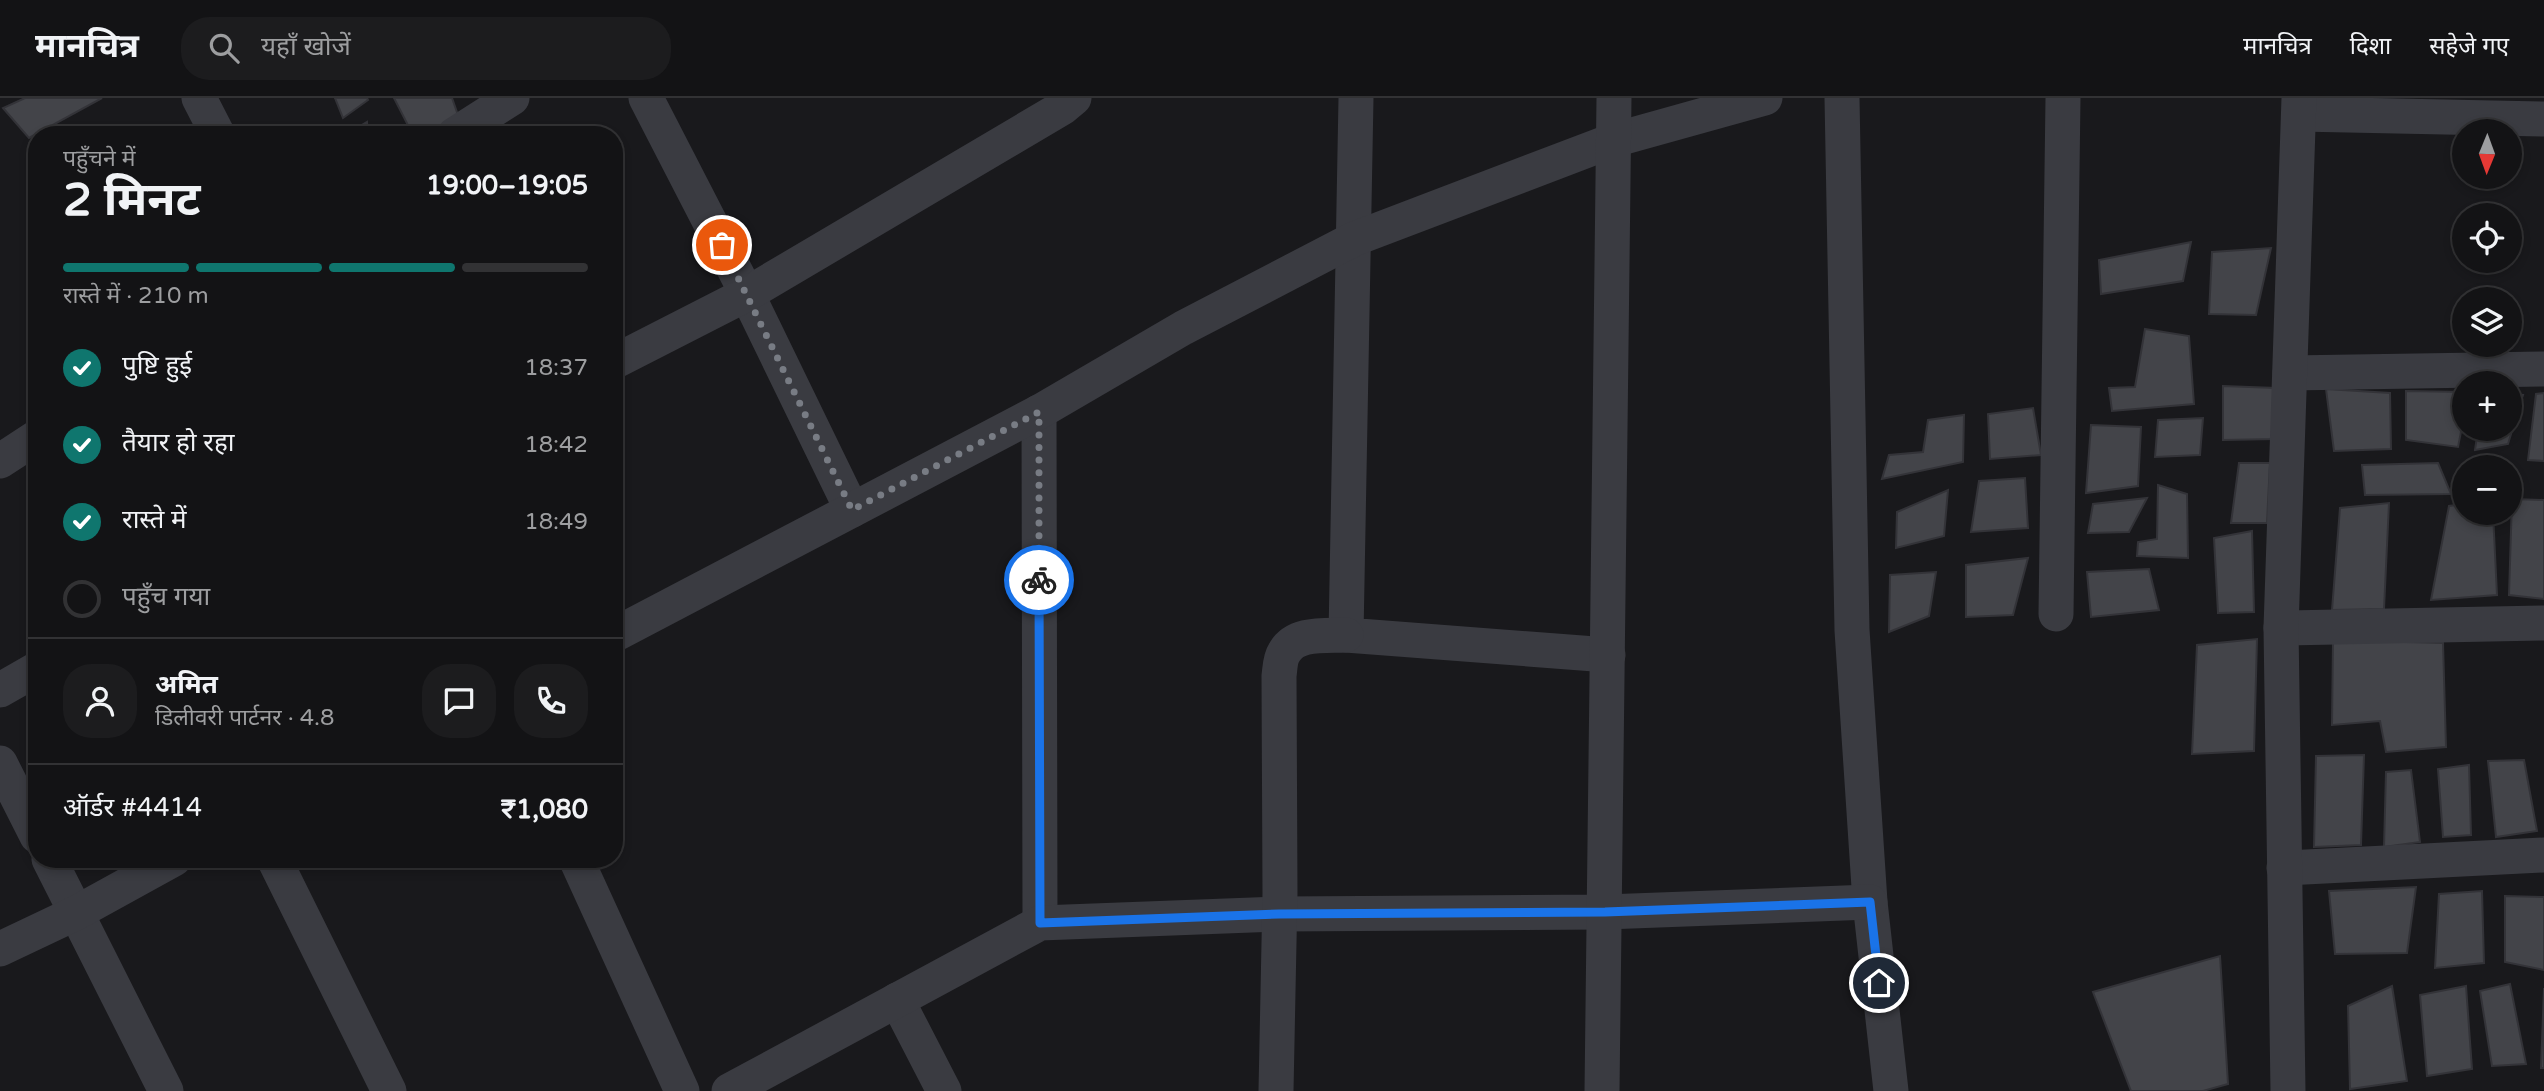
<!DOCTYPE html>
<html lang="hi">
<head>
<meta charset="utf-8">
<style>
  :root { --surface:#131315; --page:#1c1c1e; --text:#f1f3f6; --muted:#9d9ea0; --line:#323234; --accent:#0f766e }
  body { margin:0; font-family:"Varela Round","Noto Sans Devanagari",sans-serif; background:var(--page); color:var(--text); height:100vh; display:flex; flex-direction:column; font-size:26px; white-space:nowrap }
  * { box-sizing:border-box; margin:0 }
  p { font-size:23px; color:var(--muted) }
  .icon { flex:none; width:38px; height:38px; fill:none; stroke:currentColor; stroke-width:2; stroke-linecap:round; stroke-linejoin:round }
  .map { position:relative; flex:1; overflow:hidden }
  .drawer { position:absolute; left:28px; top:28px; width:595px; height:742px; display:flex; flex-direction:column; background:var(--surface); border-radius:28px; box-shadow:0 4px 10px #0003,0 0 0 2px var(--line) }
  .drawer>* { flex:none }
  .needle { width:46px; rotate:181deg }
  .buttons { position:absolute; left:2452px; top:21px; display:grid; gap:14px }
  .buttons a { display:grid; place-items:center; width:70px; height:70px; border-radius:50%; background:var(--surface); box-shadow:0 4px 10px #0003,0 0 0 2px var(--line); font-size:35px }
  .pin { position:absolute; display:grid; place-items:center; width:60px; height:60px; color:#fff; margin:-30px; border:4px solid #fff; border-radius:50%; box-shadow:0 2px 7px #0007 }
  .courier { position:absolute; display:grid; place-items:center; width:70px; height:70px; margin:-35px; border:5px solid #1a73e8; border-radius:50%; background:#fff; color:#222; box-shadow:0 2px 9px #0007 }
  .summary em { font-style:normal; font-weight:700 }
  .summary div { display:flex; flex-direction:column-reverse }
  .summary { display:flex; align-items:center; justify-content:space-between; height:119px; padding:0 35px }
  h1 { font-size:46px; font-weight:700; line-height:52px }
  .bar { display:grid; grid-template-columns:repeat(4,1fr); gap:10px 7px; align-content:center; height:84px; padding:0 35px }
  .bar i { height:9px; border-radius:5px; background:var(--line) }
  .bar .on { background:var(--accent) }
  .bar p { grid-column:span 4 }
  .line { display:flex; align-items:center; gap:18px; padding:0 35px; border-top:2px solid var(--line) }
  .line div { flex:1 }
  .round { display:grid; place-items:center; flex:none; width:74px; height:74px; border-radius:28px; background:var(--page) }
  ol { padding:0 35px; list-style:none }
  li { display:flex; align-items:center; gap:21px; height:77px }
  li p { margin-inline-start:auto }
  li .icon { padding:7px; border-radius:50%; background:var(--accent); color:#fff; stroke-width:4 }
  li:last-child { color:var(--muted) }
  li i { width:38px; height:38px; border:4px solid var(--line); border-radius:50% }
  header { display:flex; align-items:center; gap:42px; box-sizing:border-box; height:98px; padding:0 35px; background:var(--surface); border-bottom:2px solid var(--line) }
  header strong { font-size:33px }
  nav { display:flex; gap:38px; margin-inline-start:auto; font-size:24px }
  .search { width:490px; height:63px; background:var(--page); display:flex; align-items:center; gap:18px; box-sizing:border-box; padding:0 24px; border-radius:28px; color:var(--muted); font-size:26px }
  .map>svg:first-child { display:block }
  .building { fill:#434449; stroke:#333338; stroke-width:2 }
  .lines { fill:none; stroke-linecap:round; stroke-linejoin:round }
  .street { stroke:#3a3b41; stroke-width:35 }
  .done { stroke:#787c84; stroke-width:7; stroke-dasharray:0 12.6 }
  .route { stroke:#1a73e8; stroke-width:9 }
</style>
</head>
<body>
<header>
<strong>मानचित्र</strong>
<div class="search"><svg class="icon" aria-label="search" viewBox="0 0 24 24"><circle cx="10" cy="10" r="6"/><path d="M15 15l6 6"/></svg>यहाँ खोजें</div>
<nav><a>मानचित्र</a><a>दिशा</a><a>सहेजे गए</a></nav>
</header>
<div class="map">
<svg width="2544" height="993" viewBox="0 0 2544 993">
  <rect width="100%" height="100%" fill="#19191c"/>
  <g class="building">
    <polygon points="25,0 102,0 29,40 3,10"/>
    <polygon points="335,0 367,0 368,2 343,20"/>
    <polygon points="394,0 452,0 459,20 429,37 413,37"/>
    <polygon points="367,24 368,37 345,37"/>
    <polygon points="2191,144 2183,183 2101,196 2099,162"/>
    <polygon points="2271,150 2256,217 2209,216 2212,154"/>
    <polygon points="2145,231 2189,238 2194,306 2112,313 2109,290 2135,289"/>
    <polygon points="2223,288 2276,290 2275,341 2223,342"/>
    <polygon points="2326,291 2390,295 2391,351 2334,353"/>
    <polygon points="2406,293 2464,294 2464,319 2458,349 2406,342"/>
    <polygon points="2544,295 2544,363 2528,362 2536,296"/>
    <polygon points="2510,296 2523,297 2508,346 2475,352 2478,331 2510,331"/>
    <polygon points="2033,310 2041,357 1990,361 1988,316"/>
    <polygon points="1964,317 1963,364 1882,381 1889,357 1923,354 1928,322"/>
    <polygon points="2203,320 2200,357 2155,359 2158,322"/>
    <polygon points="2091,327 2141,329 2138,388 2086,395"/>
    <polygon points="2239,365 2270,365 2267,425 2231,425"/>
    <polygon points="2438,365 2451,396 2365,397 2362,367"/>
    <polygon points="2025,380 2028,430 1971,434 1979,383"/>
    <polygon points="2158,387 2187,396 2188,460 2137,458 2138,444 2157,441"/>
    <polygon points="1948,392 1944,438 1896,450 1897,414"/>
    <polygon points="2147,400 2129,434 2088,435 2093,406"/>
    <polygon points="2512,401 2544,402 2544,501 2509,497"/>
    <polygon points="2389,405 2384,511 2332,512 2340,410"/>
    <polygon points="2464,406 2464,415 2493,415 2497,497 2431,502 2449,408"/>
    <polygon points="2252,433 2254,514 2218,515 2214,440"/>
    <polygon points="2028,460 2013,517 1966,519 1966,467"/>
    <polygon points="2149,471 2159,512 2091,519 2087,474"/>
    <polygon points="1936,474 1929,518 1889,534 1890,477"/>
    <polygon points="2257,541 2254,653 2192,656 2197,547"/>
    <polygon points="2333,542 2443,545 2446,649 2386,654 2380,623 2332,627"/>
    <polygon points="2364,657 2361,747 2314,749 2316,658"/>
    <polygon points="2524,662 2537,733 2496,739 2488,663"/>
    <polygon points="2469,667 2471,737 2443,739 2438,671"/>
    <polygon points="2411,672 2420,744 2384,749 2386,674"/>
    <polygon points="2416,789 2407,855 2335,856 2329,793"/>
    <polygon points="2482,793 2484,865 2435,870 2439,796"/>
    <polygon points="2505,798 2544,799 2544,872 2505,864"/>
    <polygon points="2220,858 2228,986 2203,993 2131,993 2093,894"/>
    <polygon points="2510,886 2526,966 2492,968 2480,893"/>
    <polygon points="2392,888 2407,983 2350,991 2348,908"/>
    <polygon points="2466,888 2472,971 2427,978 2420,897"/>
    <polygon points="2544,890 2544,970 2541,970"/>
  </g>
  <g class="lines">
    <g class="street">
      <polyline points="199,0 218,37"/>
      <polyline points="646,0 747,196 852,412"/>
      <polyline points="1356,0 1346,537 1608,557"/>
      <polyline points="1842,0 1852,532 1870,804 1891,993"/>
      <polyline points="2299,16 2544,21"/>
      <polyline points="454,37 512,0"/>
      <polyline points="614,264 747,196 1062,10 1074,0"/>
      <polyline points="2290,275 2544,271"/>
      <polyline points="1039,314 1040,825"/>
      <polyline points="0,363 37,339"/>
      <polyline points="2056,516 2063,0"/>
      <polyline points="2281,530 2544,525"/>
      <polyline points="614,537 1039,314 1183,230 1354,141 1614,42 1765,0"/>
      <polyline points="0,592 37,571"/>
      <polyline points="0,665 37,738"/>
      <polyline points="49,761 166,993"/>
      <polyline points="274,761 389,993"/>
      <polyline points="576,761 682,993"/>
      <polyline points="2284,770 2544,757"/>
      <polyline points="0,851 76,815 174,761"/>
      <polyline points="897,902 944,993"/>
      <polyline points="729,993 1040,825 1279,816 1605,814 1870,804"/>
      <path d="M 1276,993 L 1280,795 L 1279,578 C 1280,571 1280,561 1284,555 C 1295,534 1325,538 1346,537"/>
      <polyline points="1602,993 1614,0"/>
      <polyline points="2288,993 2281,530 2299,0"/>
    </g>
  </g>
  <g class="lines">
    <polyline class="done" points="722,147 852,412 1039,314 1039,482"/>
    <polyline class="route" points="1039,482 1040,825 1279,816 1605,814 1870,804 1879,885"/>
  </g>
</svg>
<div class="buttons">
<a><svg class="needle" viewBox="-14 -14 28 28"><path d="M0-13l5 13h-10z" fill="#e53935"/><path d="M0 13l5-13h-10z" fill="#9d9ea0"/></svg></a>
<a><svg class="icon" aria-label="locate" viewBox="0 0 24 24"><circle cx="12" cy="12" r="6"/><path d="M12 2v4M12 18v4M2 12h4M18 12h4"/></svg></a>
<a><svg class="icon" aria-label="layers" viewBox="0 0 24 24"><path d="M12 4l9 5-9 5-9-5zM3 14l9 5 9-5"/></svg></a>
<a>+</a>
<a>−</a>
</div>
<div class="pin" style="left:722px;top:147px;background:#ea580c"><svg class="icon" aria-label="bag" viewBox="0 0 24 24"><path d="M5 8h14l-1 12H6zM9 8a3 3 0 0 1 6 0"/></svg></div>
<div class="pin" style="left:1879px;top:885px;background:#1f2937"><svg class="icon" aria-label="home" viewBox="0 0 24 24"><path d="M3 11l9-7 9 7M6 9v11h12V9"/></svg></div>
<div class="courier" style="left:1039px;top:482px"><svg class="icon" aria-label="bike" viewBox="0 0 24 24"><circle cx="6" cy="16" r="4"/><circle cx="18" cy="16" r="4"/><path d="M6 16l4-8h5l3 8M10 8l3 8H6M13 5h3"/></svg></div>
<section class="drawer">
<div class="summary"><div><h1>2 मिनट</h1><p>पहुँचने में</p></div><em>19:00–19:05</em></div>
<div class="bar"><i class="on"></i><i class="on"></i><i class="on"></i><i></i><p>रास्ते में · 210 m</p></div>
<ol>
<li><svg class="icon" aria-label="check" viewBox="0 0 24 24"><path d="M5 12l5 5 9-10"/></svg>पुष्टि हुई<p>18:37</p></li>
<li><svg class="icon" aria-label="check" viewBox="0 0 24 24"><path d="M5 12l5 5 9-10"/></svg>तैयार हो रहा<p>18:42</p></li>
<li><svg class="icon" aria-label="check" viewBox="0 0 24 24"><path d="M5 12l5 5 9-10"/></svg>रास्ते में<p>18:49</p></li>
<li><i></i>पहुँच गया</li>
</ol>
<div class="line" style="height:126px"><a class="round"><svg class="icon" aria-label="person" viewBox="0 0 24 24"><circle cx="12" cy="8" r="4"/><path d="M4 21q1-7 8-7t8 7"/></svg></a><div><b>अमित</b><p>डिलीवरी पार्टनर · 4.8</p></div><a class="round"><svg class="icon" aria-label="chat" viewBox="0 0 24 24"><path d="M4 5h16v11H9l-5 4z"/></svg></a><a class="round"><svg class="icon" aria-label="phone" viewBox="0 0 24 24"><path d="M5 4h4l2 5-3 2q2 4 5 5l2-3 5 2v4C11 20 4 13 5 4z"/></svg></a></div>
<div class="line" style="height:91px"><div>ऑर्डर #4414</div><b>₹1,080</b></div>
</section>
</div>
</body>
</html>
